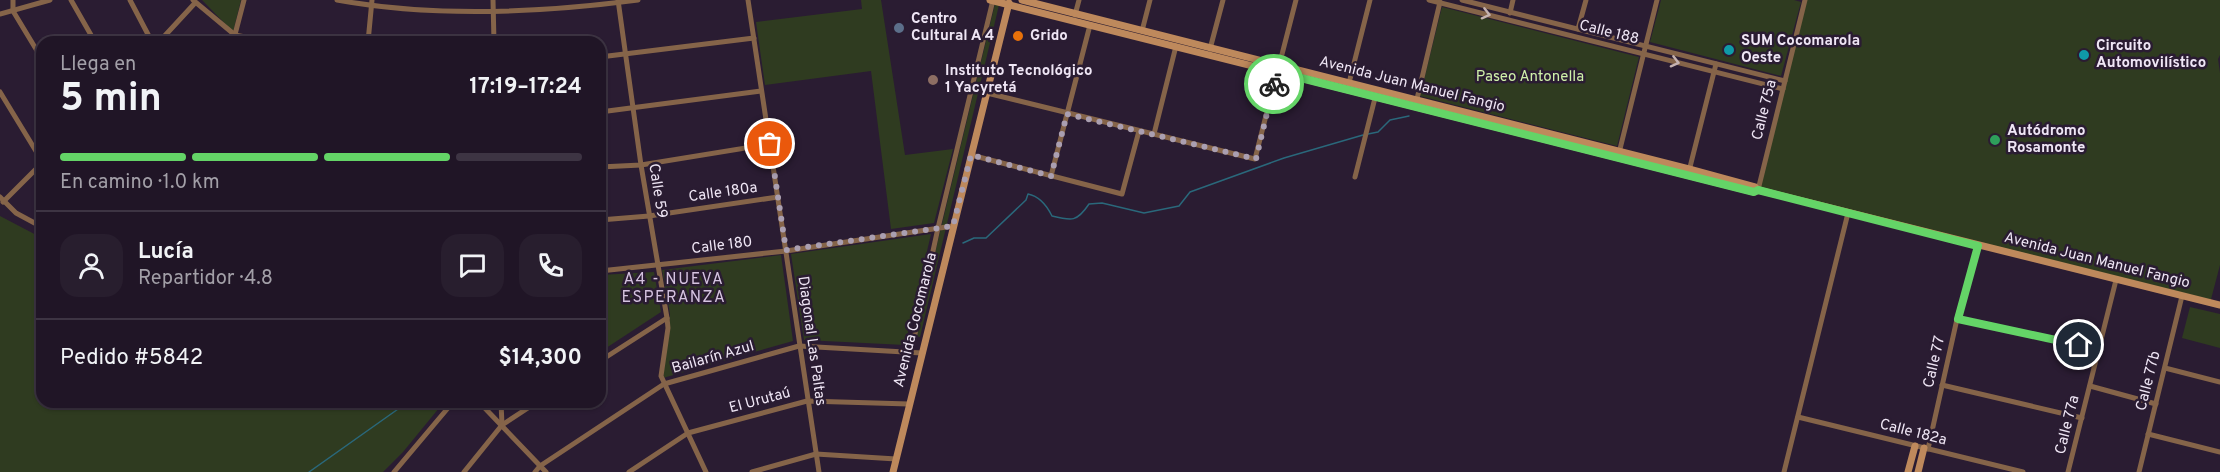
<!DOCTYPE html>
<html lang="es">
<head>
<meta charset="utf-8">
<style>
  :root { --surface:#201526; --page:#281e2e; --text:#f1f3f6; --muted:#a29fa7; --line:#3d3443; --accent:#64d467 }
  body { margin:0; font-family:Overpass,sans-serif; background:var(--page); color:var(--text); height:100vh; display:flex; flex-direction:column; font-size:22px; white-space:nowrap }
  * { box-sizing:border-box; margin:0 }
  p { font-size:20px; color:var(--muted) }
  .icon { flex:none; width:33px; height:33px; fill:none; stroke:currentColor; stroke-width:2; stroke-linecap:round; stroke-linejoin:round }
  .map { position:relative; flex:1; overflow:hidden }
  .sheet { position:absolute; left:36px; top:36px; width:570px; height:372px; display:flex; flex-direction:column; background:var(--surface); border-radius:18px; box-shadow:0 2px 4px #0004,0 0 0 2px var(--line) }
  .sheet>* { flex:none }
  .pin { position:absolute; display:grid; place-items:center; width:51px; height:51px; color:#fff; margin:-26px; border:3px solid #fff; border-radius:50%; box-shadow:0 2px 6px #0007 }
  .courier { position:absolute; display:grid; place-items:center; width:60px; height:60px; margin:-30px; border:4px solid #64d467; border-radius:50%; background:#fff; color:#222; box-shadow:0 2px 8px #0007 }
  .overview em { font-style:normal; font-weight:700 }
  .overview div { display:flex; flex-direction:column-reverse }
  .overview { display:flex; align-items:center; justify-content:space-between; height:102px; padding:0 24px }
  h1 { font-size:39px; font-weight:700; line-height:45px }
  .bar { display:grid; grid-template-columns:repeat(4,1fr); gap:9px 6px; align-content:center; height:72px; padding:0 24px }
  .bar i { height:8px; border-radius:4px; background:var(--line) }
  .bar .on { background:var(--accent) }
  .bar p { grid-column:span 4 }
  .line { display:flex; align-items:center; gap:15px; padding:0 24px; border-top:2px solid var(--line) }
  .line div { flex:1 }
  .round { display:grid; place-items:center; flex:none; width:63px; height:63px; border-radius:18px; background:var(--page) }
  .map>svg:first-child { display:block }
  .green { fill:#2f3b20 }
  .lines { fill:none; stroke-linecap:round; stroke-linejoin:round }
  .stream { stroke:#2a687b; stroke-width:1.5 }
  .street { stroke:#856449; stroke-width:5 }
  .secondary { stroke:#be895c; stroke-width:7 }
  .oneway { stroke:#c5b2b0 }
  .done { stroke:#aa9fb1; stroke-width:6; stroke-dasharray:0 10.8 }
  .route { stroke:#64d467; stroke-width:8 }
  .service-dot { fill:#5c6f8a; stroke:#2a1c32; stroke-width:2 }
  .food-dot { fill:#e8710a; stroke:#2a1c32; stroke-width:2 }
  .culture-dot { fill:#0f9aa8; stroke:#2a1c32; stroke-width:2 }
  .education-dot { fill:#8d6e63; stroke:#2a1c32; stroke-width:2 }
  .leisure-dot { fill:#2e9e5b; stroke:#2a1c32; stroke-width:2 }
  .labels { text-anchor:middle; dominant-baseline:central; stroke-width:5; stroke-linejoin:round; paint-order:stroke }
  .poi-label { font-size:15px; font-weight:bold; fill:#efe6f5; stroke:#2a1c32; text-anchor:start }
  .street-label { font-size:15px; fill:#efe6f5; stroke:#2a1c32 }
  .park-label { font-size:15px; fill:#cff1a9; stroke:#2a1c32 }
  .neighbourhood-label { font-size:16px; letter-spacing:1.5px; fill:#d5c3e0; stroke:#2a1c32 }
</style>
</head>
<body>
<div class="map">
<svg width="2220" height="472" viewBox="0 0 2220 472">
  <rect width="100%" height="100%" fill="#2a1c32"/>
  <g class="green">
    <polygon points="202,0 241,0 233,32"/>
    <polygon points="861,0 881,0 905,155 953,149 934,223 891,229 871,71 765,85 756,22 862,9"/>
    <polygon points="1661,0 1794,0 1801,2 1781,76 1650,42"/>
    <polygon points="1805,0 2220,0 2220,55 2218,59 2220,73 2220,265 2210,303 1758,190"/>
    <polygon points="995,4 999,5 920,337 915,336"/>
    <polygon points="1442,7 1639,57 1617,146 1420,96"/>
    <polygon points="0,216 42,238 42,402 444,402 403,452 383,472 0,472"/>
    <polygon points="931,234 905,345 804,340 791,254"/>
    <polygon points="781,255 793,341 663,378 670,314 662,270"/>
    <polygon points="654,272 661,312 600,352 600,275"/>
    <polygon points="2190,307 2220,314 2220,348 2182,338"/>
  </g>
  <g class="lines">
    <g class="stream">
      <polyline points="1368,134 1378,132 1390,120 1409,116"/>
      <path d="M 963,243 L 974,238 L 986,238 L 1026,200 L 1028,194 C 1039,196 1047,206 1052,216 C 1072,221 1077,222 1089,204 L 1102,203 L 1144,213 L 1179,206 L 1190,192 L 1284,158 L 1363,135"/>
      <polyline points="309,472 408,402"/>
    </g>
    <g class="street">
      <polyline points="13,0 13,11 42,59"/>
      <polyline points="71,0 95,42"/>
      <polyline points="130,0 152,42"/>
      <polyline points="193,0 235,35 272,42"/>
      <path d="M 337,0 C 436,18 539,13 638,0"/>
      <polyline points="493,0 494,42"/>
      <polyline points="618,0 641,165 667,318 668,328 661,376 706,472"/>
      <polyline points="748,0 819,472"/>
      <polyline points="1429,0 1783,89"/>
      <polyline points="1462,0 1785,81"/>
      <polyline points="1510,13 1513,0"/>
      <polyline points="0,14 50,0"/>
      <polyline points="1075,15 1079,0"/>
      <polyline points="1578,29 1586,0"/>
      <polyline points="1142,31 1150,0"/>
      <polyline points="159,42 195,3"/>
      <polyline points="233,42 244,0"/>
      <polyline points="368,42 372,0"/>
      <polyline points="1210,49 1223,0"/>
      <polyline points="600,57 754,38"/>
      <polyline points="1279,66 1296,0"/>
      <polyline points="1349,83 1370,0"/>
      <polyline points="0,92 42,161"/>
      <polyline points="987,93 1255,159 1277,72"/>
      <polyline points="1416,103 1440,2"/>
      <polyline points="600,112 761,91"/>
      <polyline points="1154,134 1176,46"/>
      <polyline points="1619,153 1657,0"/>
      <polyline points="971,155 1122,194 1139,131"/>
      <polyline points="600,167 641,165 770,144"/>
      <polyline points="1689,171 1716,64"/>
      <polyline points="1051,176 1090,25"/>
      <polyline points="1355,177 1375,98"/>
      <polyline points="1758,190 1805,0"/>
      <polyline points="0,197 16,213 42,227"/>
      <polyline points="3,202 42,163"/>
      <polyline points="600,220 649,216 778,197"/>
      <polyline points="600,271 786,251 953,226"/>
      <polyline points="1957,319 2099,349"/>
      <polyline points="911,352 938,228 993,0"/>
      <polyline points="600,361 667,318"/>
      <polyline points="2165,368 2220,382"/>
      <polyline points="1942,385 2082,418"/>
      <polyline points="2090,386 2156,404"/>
      <polyline points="479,402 546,472"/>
      <polyline points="501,402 502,425"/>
      <polyline points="1798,417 2023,472"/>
      <polyline points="2148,434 2220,452"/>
      <polyline points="1928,449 1957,319 1978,246"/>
      <polyline points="394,472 453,402"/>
      <polyline points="464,472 502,425 537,402"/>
      <polyline points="535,472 540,466 664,384 799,346 922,353"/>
      <polyline points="629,472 688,433 807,401 909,404"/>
      <polyline points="752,472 816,454 896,459"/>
      <polyline points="1784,472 1848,213"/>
      <polyline points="2068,472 2116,280"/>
      <polyline points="2139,472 2182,296"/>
    </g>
    <g class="secondary">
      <polyline points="990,0 1754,192 1758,190"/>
      <polyline points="1022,0 1689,169 1755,187 1758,190 2220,305"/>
      <polyline points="893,472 1009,3"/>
      <polyline points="1908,472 1915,446"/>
      <polyline points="1918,472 1924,448"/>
    </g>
  </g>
  <defs><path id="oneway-chevron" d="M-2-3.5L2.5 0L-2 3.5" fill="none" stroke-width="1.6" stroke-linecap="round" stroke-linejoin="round" transform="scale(1.5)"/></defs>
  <g class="oneway">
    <use href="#oneway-chevron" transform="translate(1486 14) rotate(14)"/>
    <use href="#oneway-chevron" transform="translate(1675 62) rotate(14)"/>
  </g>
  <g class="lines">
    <polyline class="done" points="770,144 786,250 953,226 971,155 1051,176 1067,114 1256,159 1274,84"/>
    <polyline class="route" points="1274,84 1277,72 1754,192 1758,190 1978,246 1958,319 2079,345"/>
  </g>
  <circle class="service-dot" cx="899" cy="28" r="6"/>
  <circle class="food-dot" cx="1018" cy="36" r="6"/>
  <g class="culture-dot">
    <circle cx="1729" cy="50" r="6"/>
    <circle cx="2084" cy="55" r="6"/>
  </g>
  <circle class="education-dot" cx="933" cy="80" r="6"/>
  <circle class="leisure-dot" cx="1995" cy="140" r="6"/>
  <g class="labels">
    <g class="poi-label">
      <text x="911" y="19">Centro<tspan x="911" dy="17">Cultural A 4</tspan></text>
      <text x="1030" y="36">Grido</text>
      <text x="1741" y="41">SUM Cocomarola<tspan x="1741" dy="17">Oeste</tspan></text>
      <text x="2096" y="46">Circuito<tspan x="2096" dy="17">Automovilístico</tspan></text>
      <text x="945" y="71">Instituto Tecnológico<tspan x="945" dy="17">1 Yacyretá</tspan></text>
      <text x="2007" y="131">Autódromo<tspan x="2007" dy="17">Rosamonte</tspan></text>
    </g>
    <g class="street-label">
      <text transform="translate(1609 33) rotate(14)">Calle 188</text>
      <text transform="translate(1412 85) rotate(14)">Avenida Juan Manuel Fangio</text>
      <text transform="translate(1765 110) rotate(-76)">Calle 75a</text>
      <text transform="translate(657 191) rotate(81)">Calle 59</text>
      <text transform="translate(723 193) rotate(-8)">Calle 180a</text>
      <text transform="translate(722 246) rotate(-7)">Calle 180</text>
      <text transform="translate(2097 261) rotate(14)">Avenida Juan Manuel Fangio</text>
      <text transform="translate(916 320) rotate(-76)">Avenida Cocomarola</text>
      <text transform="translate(811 341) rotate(82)">Diagonal Las Paltas</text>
      <text transform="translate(713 358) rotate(-16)">Bailarín Azul</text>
      <text transform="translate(1935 362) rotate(-77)">Calle 77</text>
      <text transform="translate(2149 381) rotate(-76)">Calle 77b</text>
      <text transform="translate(760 401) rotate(-15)">El Urutaú</text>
      <text transform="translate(2068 425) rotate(-76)">Calle 77a</text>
      <text transform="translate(1913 433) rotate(14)">Calle 182a</text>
    </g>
    <g class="park-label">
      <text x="1530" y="77">Paseo Antonella</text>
    </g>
    <g class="neighbourhood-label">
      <text x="674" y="280">A4 - NUEVA<tspan x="674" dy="18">ESPERANZA</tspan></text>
    </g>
  </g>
</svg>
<div class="pin" style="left:770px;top:144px;background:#ea580c"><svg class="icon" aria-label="bag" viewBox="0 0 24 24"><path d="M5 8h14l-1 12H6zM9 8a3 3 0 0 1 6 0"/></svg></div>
<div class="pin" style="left:2079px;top:345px;background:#1f2937"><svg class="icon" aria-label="home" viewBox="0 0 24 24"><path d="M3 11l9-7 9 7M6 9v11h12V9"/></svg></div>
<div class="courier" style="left:1274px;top:84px"><svg class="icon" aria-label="bike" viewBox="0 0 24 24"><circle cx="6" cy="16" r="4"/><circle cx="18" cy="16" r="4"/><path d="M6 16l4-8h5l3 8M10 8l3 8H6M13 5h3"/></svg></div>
<section class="sheet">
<div class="overview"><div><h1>5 min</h1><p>Llega en</p></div><em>17:19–17:24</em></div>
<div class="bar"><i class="on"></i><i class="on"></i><i class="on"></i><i></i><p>En camino · 1.0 km</p></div>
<div class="line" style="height:108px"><a class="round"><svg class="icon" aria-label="person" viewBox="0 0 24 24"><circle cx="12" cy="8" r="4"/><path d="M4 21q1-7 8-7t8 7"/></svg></a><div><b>Lucía</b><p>Repartidor · 4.8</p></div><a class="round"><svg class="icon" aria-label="chat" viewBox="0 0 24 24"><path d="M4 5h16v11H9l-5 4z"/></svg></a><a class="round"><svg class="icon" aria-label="phone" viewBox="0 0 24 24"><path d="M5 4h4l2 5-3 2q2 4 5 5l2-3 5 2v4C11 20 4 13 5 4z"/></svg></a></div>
<div class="line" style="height:78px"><div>Pedido #5842</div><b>$14,300</b></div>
</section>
</div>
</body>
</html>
